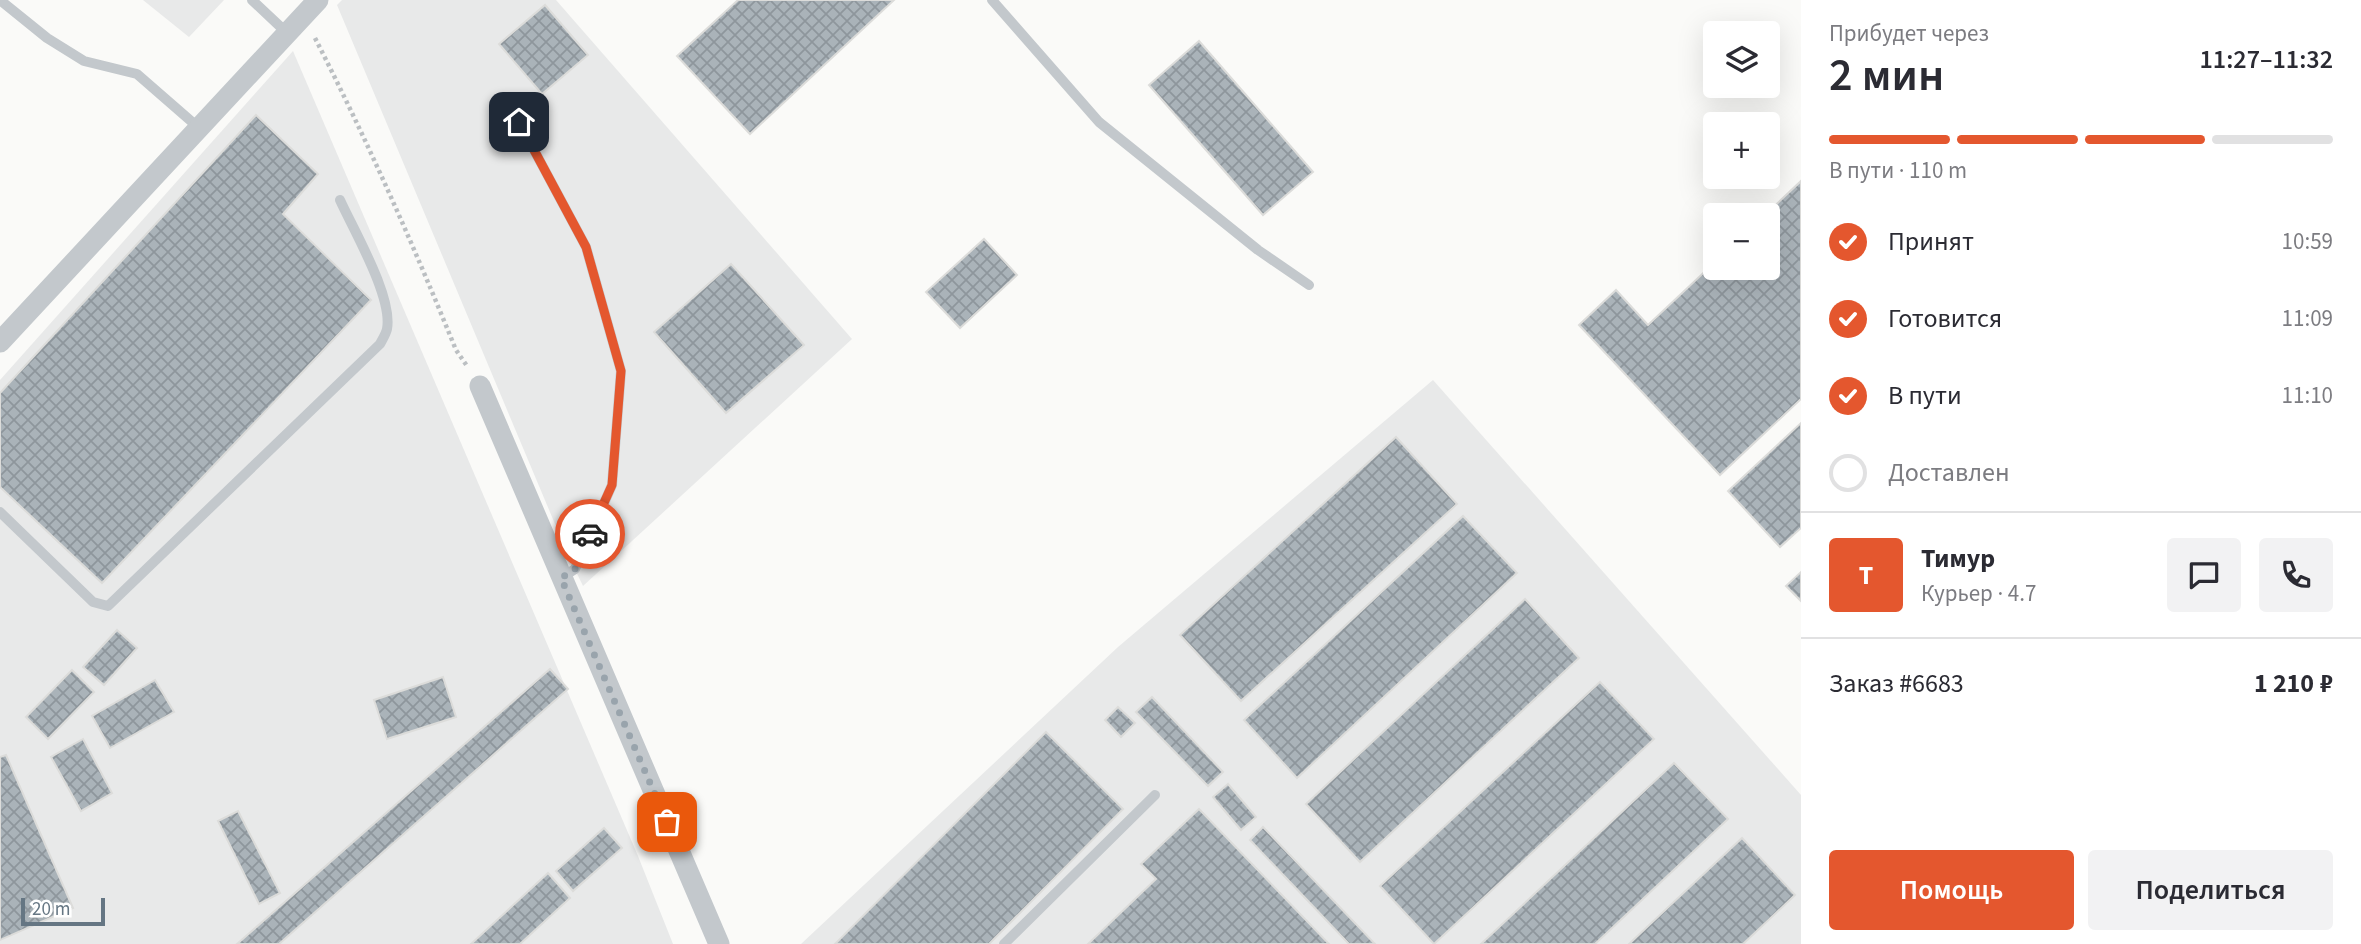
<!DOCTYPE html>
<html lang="ru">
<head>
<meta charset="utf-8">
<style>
  :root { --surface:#fff; --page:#f2f2f3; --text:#2b2b33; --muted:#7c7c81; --line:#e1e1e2; --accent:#e4572e }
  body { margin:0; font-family:"Source Sans 3",sans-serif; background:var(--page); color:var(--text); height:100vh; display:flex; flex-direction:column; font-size:26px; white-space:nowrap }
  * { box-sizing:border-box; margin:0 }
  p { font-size:23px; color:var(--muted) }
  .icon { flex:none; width:38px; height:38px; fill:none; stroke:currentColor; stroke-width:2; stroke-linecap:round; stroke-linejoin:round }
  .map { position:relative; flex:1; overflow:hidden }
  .side { display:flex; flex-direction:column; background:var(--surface); width:560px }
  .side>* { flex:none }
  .fabs { position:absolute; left:1703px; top:21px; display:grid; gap:14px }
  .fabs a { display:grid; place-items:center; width:77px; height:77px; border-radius:7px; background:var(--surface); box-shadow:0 7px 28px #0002; font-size:35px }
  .scale { position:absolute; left:21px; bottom:18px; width:84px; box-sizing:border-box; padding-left:7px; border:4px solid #657683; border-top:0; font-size:19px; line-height:24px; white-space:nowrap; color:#657683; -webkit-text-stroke:5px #fff; paint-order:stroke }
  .pin { position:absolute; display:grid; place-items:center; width:60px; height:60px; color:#fff; margin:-30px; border-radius:14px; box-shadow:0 4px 10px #0006 }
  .courier { position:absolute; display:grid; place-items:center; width:70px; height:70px; margin:-35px; border:5px solid #e4572e; border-radius:50%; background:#fff; color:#222; box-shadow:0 2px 9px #0007 }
  .summary em { font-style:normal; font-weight:600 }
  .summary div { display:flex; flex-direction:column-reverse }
  .summary { display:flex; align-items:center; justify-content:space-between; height:119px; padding:0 28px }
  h1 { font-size:46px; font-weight:600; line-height:52px }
  .bar { display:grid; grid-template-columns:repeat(4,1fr); gap:10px 7px; align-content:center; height:84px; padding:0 28px }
  .bar i { height:9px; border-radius:5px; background:var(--line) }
  .bar .active { background:var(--accent) }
  .bar p { grid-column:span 4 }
  .line { display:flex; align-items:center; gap:18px; padding:0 28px; border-top:2px solid var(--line) }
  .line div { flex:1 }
  .round { display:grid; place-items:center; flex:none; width:74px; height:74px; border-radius:7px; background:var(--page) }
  ol { padding:0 28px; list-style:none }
  li { display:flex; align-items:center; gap:21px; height:77px }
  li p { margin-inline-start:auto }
  li .icon { padding:7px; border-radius:50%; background:var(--accent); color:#fff; stroke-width:4 }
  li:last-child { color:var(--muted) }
  li i { width:38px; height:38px; border:4px solid var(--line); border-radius:50% }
  .action { display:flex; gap:14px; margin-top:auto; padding:14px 28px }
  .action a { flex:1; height:80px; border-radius:7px; background:var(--accent); color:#fff; font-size:28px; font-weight:600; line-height:80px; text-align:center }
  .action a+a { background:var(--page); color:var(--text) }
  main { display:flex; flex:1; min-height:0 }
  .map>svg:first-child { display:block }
  .built { fill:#e8e9e9 }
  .building { fill:url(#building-cross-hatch); stroke:#dcdcda; stroke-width:2 }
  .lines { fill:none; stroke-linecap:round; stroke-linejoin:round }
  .path { stroke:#bbbfc2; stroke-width:4.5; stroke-dasharray:3.5 3.5; stroke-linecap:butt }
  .lane { stroke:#c3c8cc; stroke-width:10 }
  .street { stroke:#c3c8cc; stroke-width:21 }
  .done { stroke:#99a4ac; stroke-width:7; stroke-dasharray:0 12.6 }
  .route { stroke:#e4572e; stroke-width:9 }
</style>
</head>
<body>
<main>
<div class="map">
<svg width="1801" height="944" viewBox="0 0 1801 944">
  <defs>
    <pattern id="building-cross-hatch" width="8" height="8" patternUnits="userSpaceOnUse" patternTransform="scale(1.75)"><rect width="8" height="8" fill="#aab3b9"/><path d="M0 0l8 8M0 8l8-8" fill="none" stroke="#8e969c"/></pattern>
  </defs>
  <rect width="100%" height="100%" fill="#fafaf8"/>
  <g class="built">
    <polygon points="143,0 224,0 189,37"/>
    <polygon points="342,0 556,0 852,339 583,586 568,555 337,5"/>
    <polygon points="293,51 638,856 673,944 0,944 0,380"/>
    <polygon points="1433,380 1801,795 1801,944 801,944 1118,647"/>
  </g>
  <g class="building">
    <polygon points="738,0 894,0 750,134 677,56"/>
    <polygon points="545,5 588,55 542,94 499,44"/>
    <polygon points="1199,41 1313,172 1263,215 1149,85"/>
    <polygon points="256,115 318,174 283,214 371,300 102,583 0,487 0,393"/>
    <polygon points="1801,181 1801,399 1720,475 1579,325 1616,290 1648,325 1715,262 1715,268 1768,268 1768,215 1765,215"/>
    <polygon points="984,239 1017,275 960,328 926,292"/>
    <polygon points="731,264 804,345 726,413 654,332"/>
    <polygon points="1801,423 1801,528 1780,547 1728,491"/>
    <polygon points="1396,437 1457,504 1241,701 1180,635"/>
    <polygon points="1463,516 1517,573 1297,778 1244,720"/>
    <polygon points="1801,572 1801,601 1786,586"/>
    <polygon points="1525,599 1579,658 1360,862 1306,804"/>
    <polygon points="117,630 137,648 104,685 83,667"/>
    <polygon points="550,669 568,689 279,944 237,944"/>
    <polygon points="72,670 94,692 48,739 26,717"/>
    <polygon points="443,677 456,717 387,739 374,700"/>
    <polygon points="155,680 174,712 110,748 92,716"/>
    <polygon points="1600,682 1654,739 1434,944 1380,886"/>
    <polygon points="1152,697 1223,772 1208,786 1136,712"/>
    <polygon points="1118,707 1135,723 1121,737 1105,720"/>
    <polygon points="1046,732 1123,809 989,944 835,944"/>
    <polygon points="83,739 112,793 81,811 51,757"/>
    <polygon points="6,755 73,908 0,940 0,757"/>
    <polygon points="1674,763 1728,819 1595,944 1481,944"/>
    <polygon points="1228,784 1256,817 1241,830 1213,797"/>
    <polygon points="1199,809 1329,944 1088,944 1156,879 1141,864"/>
    <polygon points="238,811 280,893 259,904 218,821"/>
    <polygon points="1263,827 1375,944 1349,944 1250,840"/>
    <polygon points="604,828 622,848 573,891 556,871"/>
    <polygon points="1742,838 1795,895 1743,944 1629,944"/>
    <polygon points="548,873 570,898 520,944 471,944"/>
  </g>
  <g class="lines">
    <path class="path" d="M 315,38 C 367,140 413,244 456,350 L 467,366"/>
    <g class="lane">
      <polyline points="0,0 47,38 84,61 137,74 199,128"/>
      <polyline points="252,0 287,33"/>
      <polyline points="992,0 1099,122 1258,250 1309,285"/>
      <polyline points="519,122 586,247 621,371 612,485 575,569 561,578"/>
      <path d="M 0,512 L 93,602 L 108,606 L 380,344 C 382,340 386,334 387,329 C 393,297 354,231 340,200"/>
      <polyline points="1004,944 1155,795"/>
    </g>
    <g class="street">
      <polyline points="0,342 318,0"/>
      <polyline points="480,386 719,944"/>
    </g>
  </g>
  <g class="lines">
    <polyline class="done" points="590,534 575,569 561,578 667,822"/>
    <polyline class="route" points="519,122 586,247 621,371 612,485 590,534"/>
  </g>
</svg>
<div class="fabs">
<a><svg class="icon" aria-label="layers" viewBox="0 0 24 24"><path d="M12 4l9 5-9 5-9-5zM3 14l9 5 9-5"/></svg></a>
<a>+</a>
<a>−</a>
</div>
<div class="scale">20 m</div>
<div class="pin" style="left:667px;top:822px;background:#ea580c"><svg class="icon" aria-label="bag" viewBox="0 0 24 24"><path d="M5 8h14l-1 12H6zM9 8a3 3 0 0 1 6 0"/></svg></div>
<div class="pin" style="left:519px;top:122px;background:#1f2937"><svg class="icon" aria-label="home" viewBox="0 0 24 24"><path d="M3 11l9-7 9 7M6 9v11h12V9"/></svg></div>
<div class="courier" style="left:590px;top:534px"><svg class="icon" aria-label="car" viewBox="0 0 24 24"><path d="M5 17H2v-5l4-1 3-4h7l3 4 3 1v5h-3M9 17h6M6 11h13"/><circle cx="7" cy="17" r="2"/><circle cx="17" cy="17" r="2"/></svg></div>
</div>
<section class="side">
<div class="summary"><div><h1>2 мин</h1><p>Прибудет через</p></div><em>11:27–11:32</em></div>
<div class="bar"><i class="active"></i><i class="active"></i><i class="active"></i><i></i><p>В пути · 110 m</p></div>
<ol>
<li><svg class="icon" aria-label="check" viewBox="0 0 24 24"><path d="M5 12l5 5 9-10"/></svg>Принят<p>10:59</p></li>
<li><svg class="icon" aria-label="check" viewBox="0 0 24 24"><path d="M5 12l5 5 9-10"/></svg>Готовится<p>11:09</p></li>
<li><svg class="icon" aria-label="check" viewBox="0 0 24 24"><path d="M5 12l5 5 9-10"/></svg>В пути<p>11:10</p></li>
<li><i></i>Доставлен</li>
</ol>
<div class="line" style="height:126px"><b class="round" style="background:var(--accent);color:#fff">Т</b><div><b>Тимур</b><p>Курьер · 4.7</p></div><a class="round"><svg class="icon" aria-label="chat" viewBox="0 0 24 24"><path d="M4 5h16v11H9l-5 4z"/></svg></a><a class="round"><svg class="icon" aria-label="phone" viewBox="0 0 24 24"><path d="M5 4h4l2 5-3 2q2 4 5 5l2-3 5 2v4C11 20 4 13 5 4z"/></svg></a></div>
<div class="line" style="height:91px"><div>Заказ #6683</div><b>1 210 ₽</b></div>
<div class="action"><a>Помощь</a><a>Поделиться</a></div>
</section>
</main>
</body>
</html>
